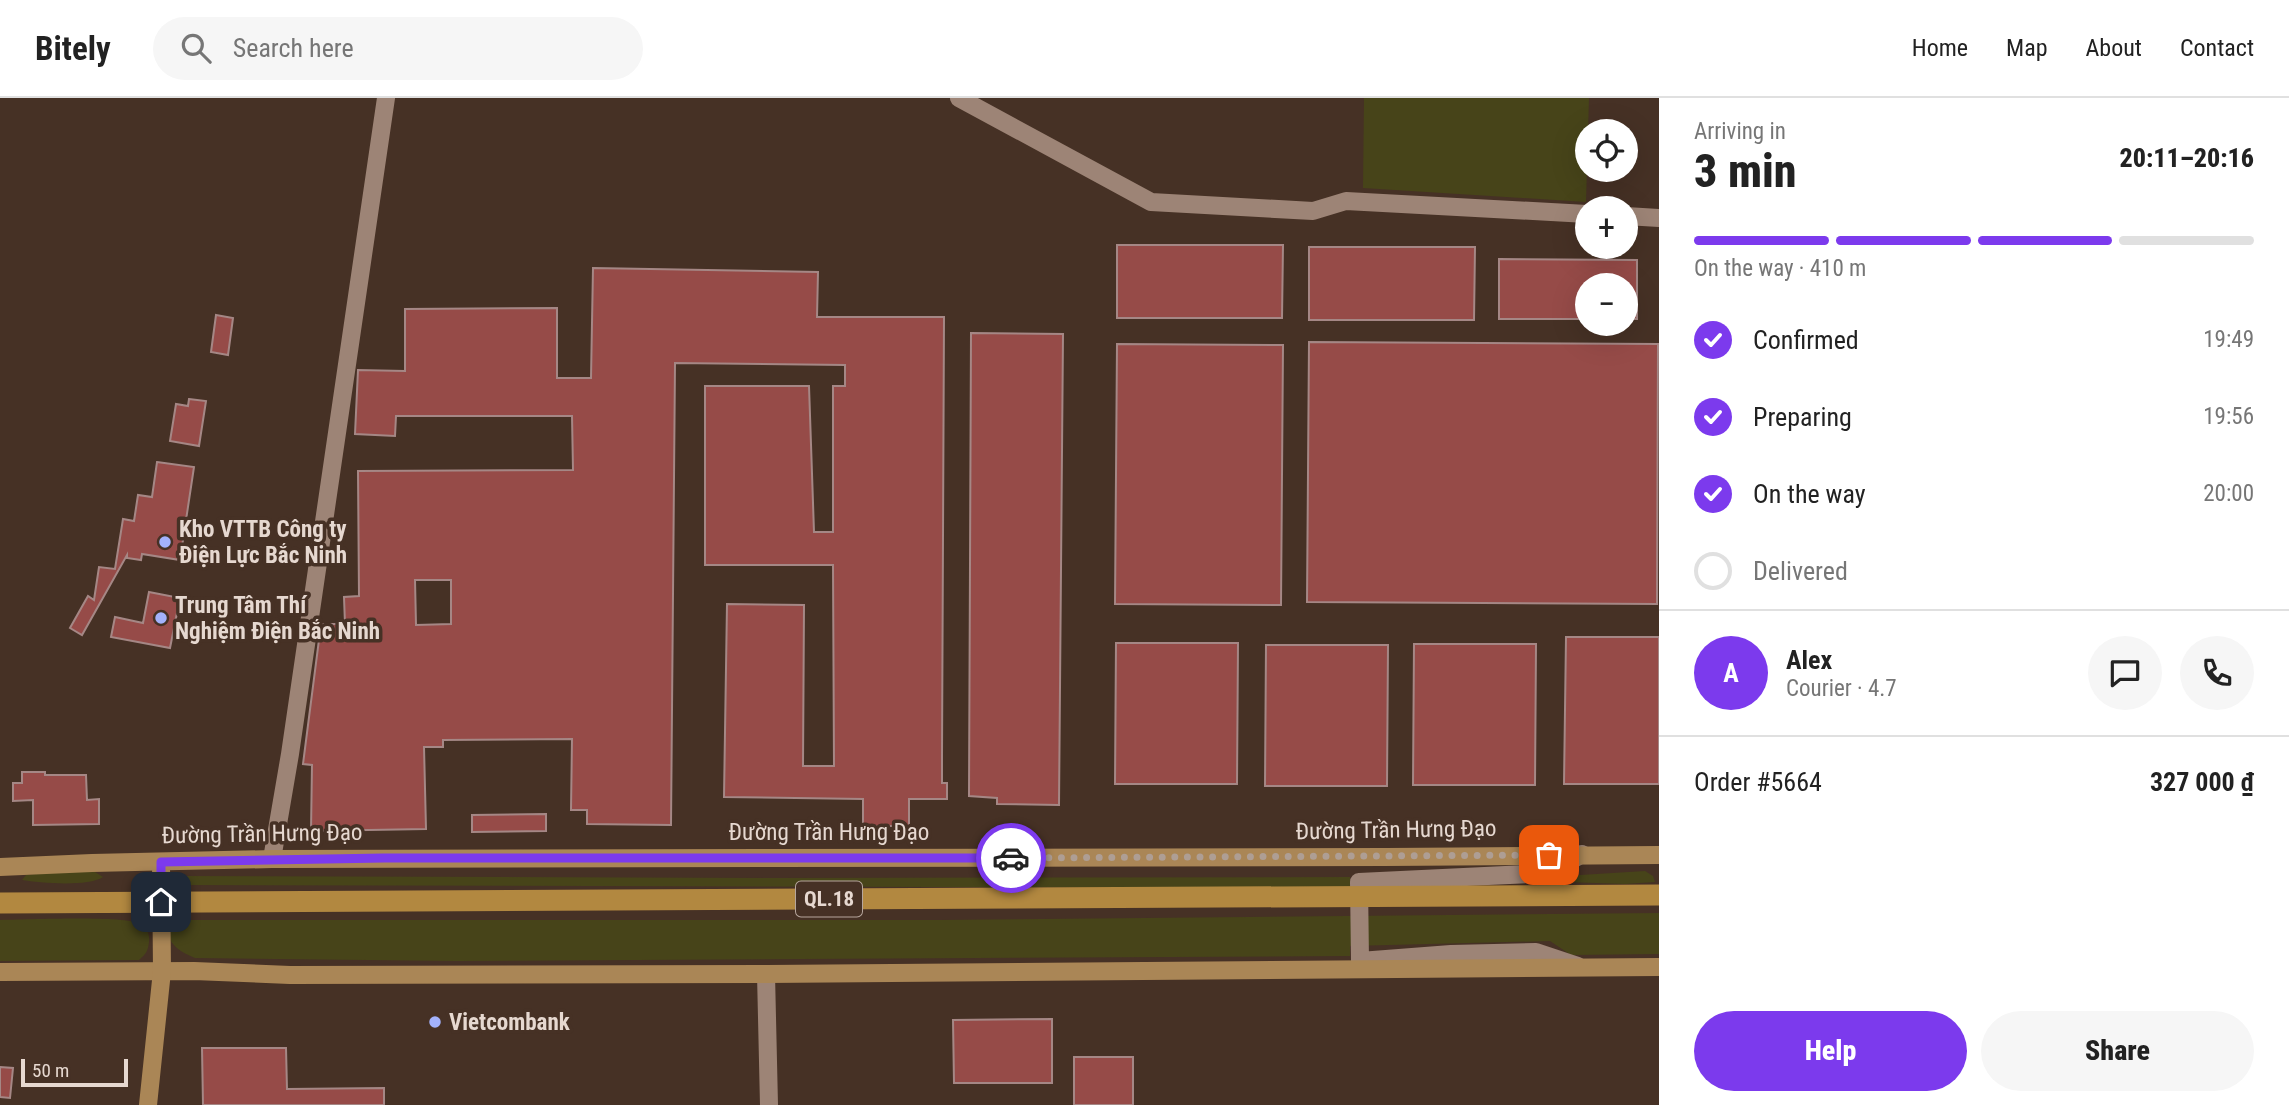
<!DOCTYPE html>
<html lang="en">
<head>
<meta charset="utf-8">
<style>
  :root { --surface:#fff; --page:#f6f6f6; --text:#222; --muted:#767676; --line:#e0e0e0; --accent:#7c3aed }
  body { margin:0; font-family:"Roboto Condensed",sans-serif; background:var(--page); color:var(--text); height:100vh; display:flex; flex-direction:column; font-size:26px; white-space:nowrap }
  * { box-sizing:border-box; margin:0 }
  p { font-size:23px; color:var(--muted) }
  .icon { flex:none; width:38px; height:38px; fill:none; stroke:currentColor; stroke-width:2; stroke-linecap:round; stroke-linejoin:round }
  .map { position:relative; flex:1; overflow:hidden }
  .drawer { display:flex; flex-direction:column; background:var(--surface); width:630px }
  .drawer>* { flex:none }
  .buttons { position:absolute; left:1575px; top:21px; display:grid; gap:14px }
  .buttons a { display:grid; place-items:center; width:63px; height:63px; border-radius:50%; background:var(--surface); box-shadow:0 7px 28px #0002; font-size:35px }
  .scale { position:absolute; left:21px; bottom:18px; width:107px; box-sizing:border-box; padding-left:7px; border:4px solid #e6d8d0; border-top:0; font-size:19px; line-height:24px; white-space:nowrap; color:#e6d8d0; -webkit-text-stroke:5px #463125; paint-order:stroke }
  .pin { position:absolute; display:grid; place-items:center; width:60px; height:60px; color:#fff; margin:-30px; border-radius:14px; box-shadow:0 4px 10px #0006 }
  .courier { position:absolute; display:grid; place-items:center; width:70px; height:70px; margin:-35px; border:5px solid #7c3aed; border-radius:50%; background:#fff; color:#222; box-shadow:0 2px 9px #0007 }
  .headline em { font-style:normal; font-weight:800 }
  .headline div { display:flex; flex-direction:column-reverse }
  .headline { display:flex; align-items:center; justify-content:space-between; height:119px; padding:0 35px }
  h1 { font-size:46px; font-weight:800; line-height:52px }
  .bar { display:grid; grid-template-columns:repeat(4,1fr); gap:10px 7px; align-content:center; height:84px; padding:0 35px }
  .bar i { height:9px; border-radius:5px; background:var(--line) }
  .bar .on { background:var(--accent) }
  .bar p { grid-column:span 4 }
  .line { display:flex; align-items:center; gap:18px; padding:0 35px; border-top:2px solid var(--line) }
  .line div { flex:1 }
  .round { display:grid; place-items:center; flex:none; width:74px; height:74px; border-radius:37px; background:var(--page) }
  ol { padding:0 35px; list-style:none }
  li { display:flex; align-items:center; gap:21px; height:77px }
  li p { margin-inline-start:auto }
  li .icon { padding:7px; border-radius:50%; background:var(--accent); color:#fff; stroke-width:4 }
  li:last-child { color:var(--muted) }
  li i { width:38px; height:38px; border:4px solid var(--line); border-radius:50% }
  .action { display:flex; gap:14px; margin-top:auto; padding:14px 35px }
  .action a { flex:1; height:80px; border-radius:42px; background:var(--accent); color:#fff; font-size:28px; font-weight:800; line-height:80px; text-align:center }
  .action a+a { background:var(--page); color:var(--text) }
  header { display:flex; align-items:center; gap:42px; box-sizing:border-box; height:98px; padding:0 35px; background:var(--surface); border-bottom:2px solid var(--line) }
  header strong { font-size:33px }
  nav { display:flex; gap:38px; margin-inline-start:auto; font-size:24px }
  .search { width:490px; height:63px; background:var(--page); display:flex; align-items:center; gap:18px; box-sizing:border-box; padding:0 24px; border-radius:38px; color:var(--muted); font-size:26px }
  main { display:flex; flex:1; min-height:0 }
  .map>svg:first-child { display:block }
  .green { fill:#474419 }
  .building { fill:#964b48; stroke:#a58785; stroke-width:2; fill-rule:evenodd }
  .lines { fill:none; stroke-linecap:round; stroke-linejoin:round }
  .minor { stroke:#9d8476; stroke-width:18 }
  .major { stroke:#aa8656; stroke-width:18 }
  .highway { stroke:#b28840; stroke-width:21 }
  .done { stroke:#ae9e94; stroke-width:7; stroke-dasharray:0 12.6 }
  .route { stroke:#7c3aed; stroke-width:9 }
  .poi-dot { fill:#a3b2fc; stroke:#463125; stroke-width:2.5 }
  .labels { text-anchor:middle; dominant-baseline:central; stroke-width:7; stroke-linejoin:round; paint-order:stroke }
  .shield { fill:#463125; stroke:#b6a69d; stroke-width:2 }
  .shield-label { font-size:21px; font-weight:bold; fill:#e6d8d0 }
  .poi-label { font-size:23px; font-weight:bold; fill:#e6d8d0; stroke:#463125; text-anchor:start }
  .street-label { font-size:23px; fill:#e6d8d0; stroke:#463125 }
</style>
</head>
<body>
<header>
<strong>Bitely</strong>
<div class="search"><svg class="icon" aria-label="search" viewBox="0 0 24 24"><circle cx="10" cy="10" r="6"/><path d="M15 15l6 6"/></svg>Search here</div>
<nav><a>Home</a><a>Map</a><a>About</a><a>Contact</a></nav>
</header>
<main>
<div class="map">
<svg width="1659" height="1007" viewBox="0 0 1659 1007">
  <rect width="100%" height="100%" fill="#463125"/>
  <g class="green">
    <polygon points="1364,0 1589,0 1586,104 1363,90"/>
    <polygon points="1645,773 1653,778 1655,784 1625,786 1565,784 1564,778"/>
    <path d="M 56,774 L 95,774 L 103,779 C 88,789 40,785 22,782 L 26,777 Z"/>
    <polygon points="182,778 775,780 1350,779 1350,790 184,787 179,785 178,781"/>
    <path d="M 1659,815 L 1659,856 L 1571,857 L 1550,843 L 1350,848 L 1350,858 L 456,863 L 195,860 C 172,851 156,835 187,822 L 939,822 Z"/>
    <path d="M 0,822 C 25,822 124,817 140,826 C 147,829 150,837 149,844 C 148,853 146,856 139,862 L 0,863 Z"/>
  </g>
  <g class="building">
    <polygon points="1117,147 1283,147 1282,220 1117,220"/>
    <polygon points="1309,149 1475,149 1474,222 1309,222"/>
    <polygon points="1499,161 1637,162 1637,221 1626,221 1626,187 1587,187 1587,221 1499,221"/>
    <path d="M 593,170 L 818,174 L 817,219 L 944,219 L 942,657 L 942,685 L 947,685 L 947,701 L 909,701 L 909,728 L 863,728 L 863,701 L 724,699 L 727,506 L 804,507 L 803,668 L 834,668 L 833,467 L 705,467 L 705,288 L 809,288 L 814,434 L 833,434 L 833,288 L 845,288 L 845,267 L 675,265 L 671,727 L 587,726 L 587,712 L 571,712 L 572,641 L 443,642 L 443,649 L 424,649 L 426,731 L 311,733 L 312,667 L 303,666 L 321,526 L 345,526 L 344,499 L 359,498 L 358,373 L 573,372 L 572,318 L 396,318 L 395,338 L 355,336 L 358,272 L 405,273 L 405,211 L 557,210 L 557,280 L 591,280 ZM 415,482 L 451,482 L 451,526 L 416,527 Z"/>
    <polygon points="216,217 233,220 228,257 211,254"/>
    <polygon points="971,235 1063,236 1059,707 997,706 997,700 969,698"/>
    <polygon points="1309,244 1658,246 1657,506 1307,504"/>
    <polygon points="1117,246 1283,247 1281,507 1115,506"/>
    <polygon points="189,301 206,303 199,348 170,343 176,306 188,308"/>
    <polygon points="157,364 194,369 180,462 142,456 141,462 127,460 127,457 82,537 70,530 88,498 94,502 99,469 115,471 123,421 134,423 138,397 152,399"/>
    <polygon points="149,494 180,500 170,550 111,539 115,519 143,525"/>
    <polygon points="1566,539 1659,539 1659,686 1564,686"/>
    <polygon points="1116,545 1238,545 1237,686 1115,686"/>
    <polygon points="1414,546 1536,546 1535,687 1413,687"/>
    <polygon points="1266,547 1388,547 1387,688 1265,688"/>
    <polygon points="22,674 45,674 45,677 86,677 87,702 99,701 99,726 33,727 33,702 13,703 13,685 22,685"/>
    <polygon points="546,716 546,733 472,734 472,717"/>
    <polygon points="1052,921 1052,985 954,985 953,922"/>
    <polygon points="202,950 286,950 287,991 384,990 384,1007 203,1007"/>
    <rect x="1074" y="959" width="59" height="48"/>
    <polygon points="0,969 13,970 10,1000 0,999"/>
  </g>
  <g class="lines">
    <g class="minor">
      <polyline points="959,0 1151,104 1313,113 1346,103 1587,116"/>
      <polyline points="1626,118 1659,120"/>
      <polyline points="272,761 290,656 386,0"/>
      <polyline points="1578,868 1536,854 1451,856 1360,863 1359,784 1550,775 1582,756"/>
      <polyline points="766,876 769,1007"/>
    </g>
    <g class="major">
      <polyline points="0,769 92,765 272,761 1386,759 1659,757"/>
      <polyline points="0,874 194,873 290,877 766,876 1659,869"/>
      <polyline points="148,1007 162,873 161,764"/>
    </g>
    <polyline class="highway" points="0,805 1659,797"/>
  </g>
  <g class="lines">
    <polyline class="done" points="1011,760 1549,757"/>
    <polyline class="route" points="161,804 161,764 384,760 1011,760"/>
  </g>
  <g class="poi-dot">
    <circle cx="165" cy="444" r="7"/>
    <circle cx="161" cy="520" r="7"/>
    <circle cx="435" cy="924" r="7"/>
  </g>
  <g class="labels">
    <rect class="shield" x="796" y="783.5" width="66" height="35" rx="5"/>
    <g class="shield-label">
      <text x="829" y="801">QL.18</text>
    </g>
    <g class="poi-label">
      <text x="179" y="431">Kho VTTB Công ty<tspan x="179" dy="26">Điện Lực Bắc Ninh</tspan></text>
      <text x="175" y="507">Trung Tâm Thí<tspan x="175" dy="26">Nghiệm Điện Bắc Ninh</tspan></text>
      <text x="449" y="924">Vietcombank</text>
    </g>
    <g class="street-label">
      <text transform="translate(1396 732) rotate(-1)">Đường Trần Hưng Đạo</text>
      <text x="829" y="734">Đường Trần Hưng Đạo</text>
      <text transform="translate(262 736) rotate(-1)">Đường Trần Hưng Đạo</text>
    </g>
  </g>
</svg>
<div class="buttons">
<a><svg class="icon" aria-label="locate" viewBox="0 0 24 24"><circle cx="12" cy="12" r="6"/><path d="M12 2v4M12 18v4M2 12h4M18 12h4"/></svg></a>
<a>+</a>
<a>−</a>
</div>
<div class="scale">50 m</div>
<div class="pin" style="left:1549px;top:757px;background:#ea580c"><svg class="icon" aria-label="bag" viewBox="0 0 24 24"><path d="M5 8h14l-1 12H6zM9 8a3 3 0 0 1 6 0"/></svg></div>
<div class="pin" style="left:161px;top:804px;background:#1f2937"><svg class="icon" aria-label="home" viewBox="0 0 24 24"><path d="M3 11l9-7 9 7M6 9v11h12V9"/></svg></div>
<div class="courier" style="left:1011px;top:760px"><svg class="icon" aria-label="car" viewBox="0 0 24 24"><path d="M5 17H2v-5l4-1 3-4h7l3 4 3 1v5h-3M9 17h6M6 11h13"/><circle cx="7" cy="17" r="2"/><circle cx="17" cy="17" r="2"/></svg></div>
</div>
<section class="drawer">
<div class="headline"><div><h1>3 min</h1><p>Arriving in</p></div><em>20:11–20:16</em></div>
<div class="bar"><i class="on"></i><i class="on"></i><i class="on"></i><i></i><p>On the way · 410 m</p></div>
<ol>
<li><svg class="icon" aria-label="check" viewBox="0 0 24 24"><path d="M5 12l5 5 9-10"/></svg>Confirmed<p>19:49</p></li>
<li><svg class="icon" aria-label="check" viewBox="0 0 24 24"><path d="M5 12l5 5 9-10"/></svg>Preparing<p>19:56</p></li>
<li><svg class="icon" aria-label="check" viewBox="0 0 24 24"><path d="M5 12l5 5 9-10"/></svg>On the way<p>20:00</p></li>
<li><i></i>Delivered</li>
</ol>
<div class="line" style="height:126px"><b class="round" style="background:var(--accent);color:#fff">A</b><div><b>Alex</b><p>Courier · 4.7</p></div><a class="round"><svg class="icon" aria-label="chat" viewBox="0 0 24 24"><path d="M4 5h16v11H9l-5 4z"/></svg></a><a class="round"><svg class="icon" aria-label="phone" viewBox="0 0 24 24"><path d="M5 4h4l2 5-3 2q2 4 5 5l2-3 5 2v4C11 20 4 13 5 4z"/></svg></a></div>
<div class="line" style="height:91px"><div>Order #5664</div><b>327 000 ₫</b></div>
<div class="action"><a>Help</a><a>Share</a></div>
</section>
</main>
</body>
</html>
